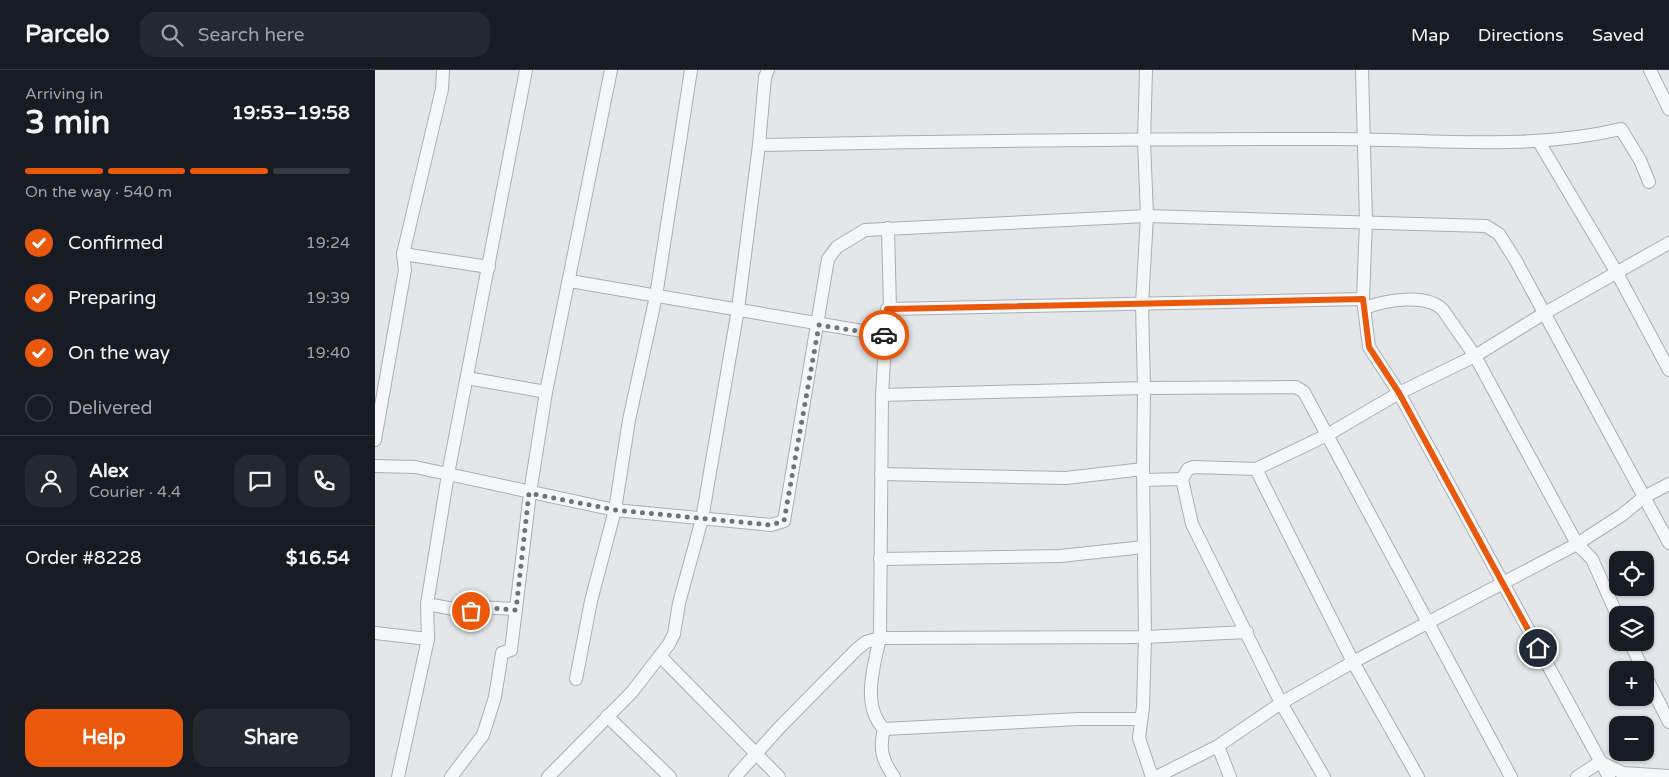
<!DOCTYPE html>
<html lang="en">
<head>
<meta charset="utf-8">
<style>
  :root { --surface:#171b24; --page:#242831; --text:#f1f3f6; --muted:#9ea1a6; --line:#363941; --accent:#ea580c }
  body { margin:0; font-family:"Varela Round",sans-serif; background:var(--page); color:var(--text); height:100vh; display:flex; flex-direction:column; font-size:19px; white-space:nowrap }
  * { box-sizing:border-box; margin:0 }
  p { font-size:16px; color:var(--muted) }
  .icon { flex:none; width:28px; height:28px; fill:none; stroke:currentColor; stroke-width:2; stroke-linecap:round; stroke-linejoin:round }
  .map { position:relative; flex:1; overflow:hidden }
  .drawer { display:flex; flex-direction:column; background:var(--surface); width:375px }
  .drawer>* { flex:none }
  .buttons { position:absolute; left:1234px; top:481px; display:grid; gap:10px }
  .buttons a { display:grid; place-items:center; width:45px; height:45px; border-radius:10px; background:var(--surface); box-shadow:0 1px 4px #0004; font-size:25px }
  .pin { position:absolute; display:grid; place-items:center; width:42px; height:42px; color:#fff; margin:-21px; border:2px solid #fff; border-radius:50%; box-shadow:0 1px 5px #0007 }
  .courier { position:absolute; display:grid; place-items:center; width:50px; height:50px; margin:-25px; border:4px solid #ea580c; border-radius:50%; background:#fff; color:#222; box-shadow:0 1px 6px #0007 }
  .overview em { font-style:normal; font-weight:800 }
  .overview div { display:flex; flex-direction:column-reverse }
  .overview { display:flex; align-items:center; justify-content:space-between; height:85px; padding:0 25px }
  h1 { font-size:32px; font-weight:800; line-height:38px }
  .bar { display:grid; grid-template-columns:repeat(4,1fr); gap:8px 5px; align-content:center; height:60px; padding:0 25px }
  .bar i { height:6px; border-radius:4px; background:var(--line) }
  .bar .current { background:var(--accent) }
  .bar p { grid-column:span 4 }
  .line { display:flex; align-items:center; gap:12px; padding:0 25px; border-top:1px solid var(--line) }
  .line div { flex:1 }
  .round { display:grid; place-items:center; flex:none; width:52px; height:52px; border-radius:15px; background:var(--page) }
  ol { padding:0 25px; list-style:none }
  li { display:flex; align-items:center; gap:15px; height:55px }
  li p { margin-inline-start:auto }
  li .icon { padding:5px; border-radius:50%; background:var(--accent); color:#fff; stroke-width:4 }
  li:last-child { color:var(--muted) }
  li i { width:28px; height:28px; border:2px solid var(--line); border-radius:50% }
  .button { display:flex; gap:10px; margin-top:auto; padding:10px 25px }
  .button a { flex:1; height:58px; border-radius:15px; background:var(--accent); color:#fff; font-size:20px; font-weight:800; line-height:58px; text-align:center }
  .button a+a { background:var(--page); color:var(--text) }
  header { display:flex; align-items:center; gap:30px; box-sizing:border-box; height:70px; padding:0 25px; background:var(--surface); border-bottom:1px solid var(--line) }
  header strong { font-size:24px }
  nav { display:flex; gap:28px; margin-inline-start:auto; font-size:18px }
  .search { width:350px; height:45px; background:var(--page); display:flex; align-items:center; gap:12px; box-sizing:border-box; padding:0 18px; border-radius:15px; color:var(--muted); font-size:19px }
  main { display:flex; flex:1; min-height:0 }
  .map>svg:first-child { display:block }
  .lines { fill:none; stroke-linecap:round; stroke-linejoin:round }
  .minor-casing { stroke:#a9aeb4; stroke-width:14 }
  .minor { stroke:#f6f7f9; stroke-width:12 }
  .done { stroke:#6d747c; stroke-width:5; stroke-dasharray:0 9 }
  .route { stroke:#ea580c; stroke-width:6 }
</style>
</head>
<body>
<header>
<strong>Parcelo</strong>
<div class="search"><svg class="icon" aria-label="search" viewBox="0 0 24 24"><circle cx="10" cy="10" r="6"/><path d="M15 15l6 6"/></svg>Search here</div>
<nav><a>Map</a><a>Directions</a><a>Saved</a></nav>
</header>
<main>
<section class="drawer">
<div class="overview"><div><h1>3 min</h1><p>Arriving in</p></div><em>19:53–19:58</em></div>
<div class="bar"><i class="current"></i><i class="current"></i><i class="current"></i><i></i><p>On the way · 540 m</p></div>
<ol>
<li><svg class="icon" aria-label="check" viewBox="0 0 24 24"><path d="M5 12l5 5 9-10"/></svg>Confirmed<p>19:24</p></li>
<li><svg class="icon" aria-label="check" viewBox="0 0 24 24"><path d="M5 12l5 5 9-10"/></svg>Preparing<p>19:39</p></li>
<li><svg class="icon" aria-label="check" viewBox="0 0 24 24"><path d="M5 12l5 5 9-10"/></svg>On the way<p>19:40</p></li>
<li><i></i>Delivered</li>
</ol>
<div class="line" style="height:90px"><a class="round"><svg class="icon" aria-label="person" viewBox="0 0 24 24"><circle cx="12" cy="8" r="4"/><path d="M4 21q1-7 8-7t8 7"/></svg></a><div><b>Alex</b><p>Courier · 4.4</p></div><a class="round"><svg class="icon" aria-label="chat" viewBox="0 0 24 24"><path d="M4 5h16v11H9l-5 4z"/></svg></a><a class="round"><svg class="icon" aria-label="phone" viewBox="0 0 24 24"><path d="M5 4h4l2 5-3 2q2 4 5 5l2-3 5 2v4C11 20 4 13 5 4z"/></svg></a></div>
<div class="line" style="height:65px"><div>Order #8228</div><b>$16.54</b></div>
<div class="button"><a>Help</a><a>Share</a></div>
</section>
<div class="map">
<svg width="1294" height="707" viewBox="0 0 1294 707">
  <rect width="100%" height="100%" fill="#e4e7ea"/>
  <g class="lines">
    <g class="minor-casing">
      <g id="minor">
        <polyline points="771,0 769,71 772,146 767,234 769,318 768,399 770,567 768,637 764,668 777,707"/>
        <polyline points="987,0 991,151 988,229 994,277 1024,323 1234,707"/>
        <polyline points="1275,0 1294,39"/>
        <polyline points="1164,72 1242,203 1294,300"/>
        <path d="M 384,75 C 572,71 760,69 948,69 C 1047,68 1149,82 1246,59 L 1265,90 L 1274,112"/>
        <polyline points="28,184 114,197"/>
        <polyline points="195,211 511,265"/>
        <path d="M 990,238 C 1010,230 1052,223 1068,240 L 1100,286 L 1202,474 L 1217,489 L 1242,545"/>
        <polyline points="515,239 988,229"/>
        <polyline points="92,308 171,322"/>
        <polyline points="507,325 769,318 921,317 929,322 1136,707"/>
        <polyline points="0,370 30,200 28,184 67,19 68,0"/>
        <polyline points="0,396 40,397 240,440 396,455 409,451 453,189 462,177 490,160 772,146 1111,156 1124,164 1141,191 1294,473"/>
        <polyline points="881,399 978,592 1043,707"/>
        <polyline points="506,404 691,408 768,399"/>
        <polyline points="769,410 807,409"/>
        <polyline points="505,489 685,486 769,477"/>
        <polyline points="52,534 94,542 104,537 141,539"/>
        <polyline points="0,563 53,569"/>
        <polyline points="1255,572 1268,600"/>
        <polyline points="285,586 404,707"/>
        <polyline points="1270,605 1294,652"/>
        <polyline points="201,609 216,531 240,440 254,350 281,226 316,0"/>
        <polyline points="232,646 295,707"/>
        <path d="M 509,659 C 486,636 499,595 505,568 L 507,325 L 512,239 L 515,239 L 513,158"/>
        <polyline points="509,659 704,649 765,649"/>
        <path d="M 509,659 C 504,679 507,690 519,707"/>
        <polyline points="843,676 855,707"/>
        <polyline points="23,707 53,569 52,534 73,404 151,0"/>
        <polyline points="76,707 108,665 120,627 127,583 136,580 155,423 171,322 236,0"/>
        <polyline points="173,707 257,622 294,574 299,564 304,533 327,449 363,239 384,75 390,7 393,0"/>
        <polyline points="360,707 404,658 482,579 491,572 505,568 770,567 872,562"/>
        <polyline points="781,707 843,676 906,633 978,592 1202,474 1247,445 1269,427 1294,414"/>
        <polyline points="949,707 906,633 817,454 807,409 813,399 819,397 881,399 952,365 1024,323 1100,286 1168,244 1294,173"/>
        <polyline points="1202,707 1225,692 1248,703 1294,706"/>
      </g>
    </g>
    <use href="#minor" class="minor"/>
  </g>
  <g class="lines">
    <polyline class="done" points="96,541 104,537 141,540 154,423 240,440 396,455 409,451 444,255 509,265"/>
    <polyline class="route" points="509,265 512,239 515,239 988,229 994,277 1024,323 1163,578"/>
  </g>
</svg>
<div class="buttons">
<a><svg class="icon" aria-label="locate" viewBox="0 0 24 24"><circle cx="12" cy="12" r="6"/><path d="M12 2v4M12 18v4M2 12h4M18 12h4"/></svg></a>
<a><svg class="icon" aria-label="layers" viewBox="0 0 24 24"><path d="M12 4l9 5-9 5-9-5zM3 14l9 5 9-5"/></svg></a>
<a>+</a>
<a>−</a>
</div>
<div class="pin" style="left:96px;top:541px;background:#ea580c"><svg class="icon" aria-label="bag" viewBox="0 0 24 24"><path d="M5 8h14l-1 12H6zM9 8a3 3 0 0 1 6 0"/></svg></div>
<div class="pin" style="left:1163px;top:578px;background:#1f2937"><svg class="icon" aria-label="home" viewBox="0 0 24 24"><path d="M3 11l9-7 9 7M6 9v11h12V9"/></svg></div>
<div class="courier" style="left:509px;top:265px"><svg class="icon" aria-label="car" viewBox="0 0 24 24"><path d="M5 17H2v-5l4-1 3-4h7l3 4 3 1v5h-3M9 17h6M6 11h13"/><circle cx="7" cy="17" r="2"/><circle cx="17" cy="17" r="2"/></svg></div>
</div>
</main>
</body>
</html>
